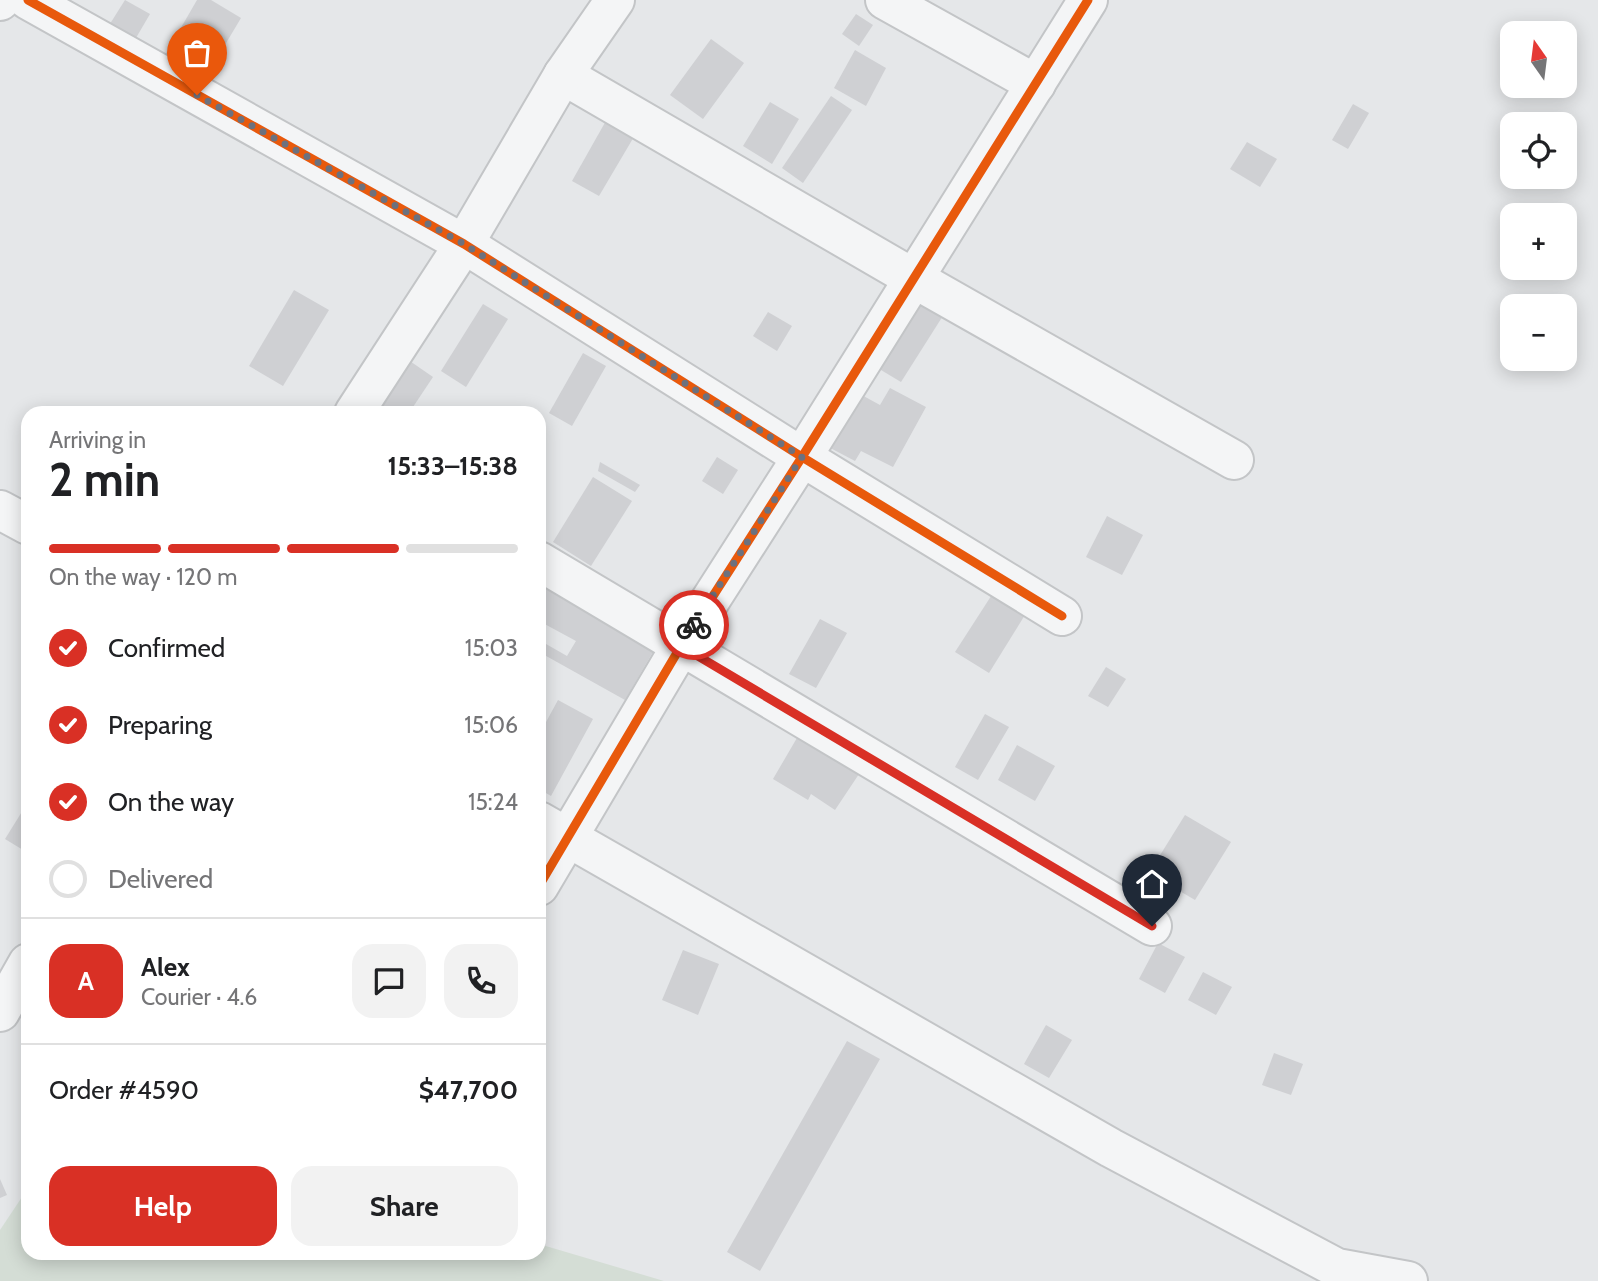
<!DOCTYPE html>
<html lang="en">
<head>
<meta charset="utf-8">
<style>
  :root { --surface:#fff; --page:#f2f2f2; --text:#202124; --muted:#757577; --line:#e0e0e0; --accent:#d93025 }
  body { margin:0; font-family:Cabin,sans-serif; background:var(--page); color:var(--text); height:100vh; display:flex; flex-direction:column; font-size:26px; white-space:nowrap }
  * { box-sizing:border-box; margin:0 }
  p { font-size:23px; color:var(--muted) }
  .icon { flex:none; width:38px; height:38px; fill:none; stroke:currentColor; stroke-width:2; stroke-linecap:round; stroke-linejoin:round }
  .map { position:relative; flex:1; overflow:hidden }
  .details { position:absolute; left:21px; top:406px; width:525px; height:854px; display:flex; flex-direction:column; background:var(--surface); border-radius:21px; box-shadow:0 4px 18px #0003 }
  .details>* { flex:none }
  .needle { width:46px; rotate:346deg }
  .buttons { position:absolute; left:1500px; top:21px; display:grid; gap:14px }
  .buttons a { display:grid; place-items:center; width:77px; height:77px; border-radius:14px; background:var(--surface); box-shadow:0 4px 18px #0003; font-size:35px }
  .pin { position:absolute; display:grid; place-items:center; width:60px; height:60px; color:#fff; margin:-72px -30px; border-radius:50% 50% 50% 0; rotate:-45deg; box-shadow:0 0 7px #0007 }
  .pin .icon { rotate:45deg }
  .courier { position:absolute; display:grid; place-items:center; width:70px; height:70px; margin:-35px; border:5px solid #d93025; border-radius:50%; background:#fff; color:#222; box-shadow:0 2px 9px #0007 }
  .head em { font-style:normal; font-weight:700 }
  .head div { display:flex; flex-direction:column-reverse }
  .head { display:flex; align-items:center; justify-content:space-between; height:119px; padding:0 28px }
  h1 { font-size:46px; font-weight:700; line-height:52px }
  .bar { display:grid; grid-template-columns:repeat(4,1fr); gap:10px 7px; align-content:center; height:84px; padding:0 28px }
  .bar i { height:9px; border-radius:5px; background:var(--line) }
  .bar .active { background:var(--accent) }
  .bar p { grid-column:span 4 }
  .line { display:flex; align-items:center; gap:18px; padding:0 28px; border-top:2px solid var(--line) }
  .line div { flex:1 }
  .round { display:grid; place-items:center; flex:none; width:74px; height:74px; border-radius:21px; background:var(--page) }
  ol { padding:0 28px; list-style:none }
  li { display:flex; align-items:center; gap:21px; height:77px }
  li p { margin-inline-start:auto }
  li .icon { padding:7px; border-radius:50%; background:var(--accent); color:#fff; stroke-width:4 }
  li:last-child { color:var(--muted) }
  li i { width:38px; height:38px; border:4px solid var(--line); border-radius:50% }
  .button { display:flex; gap:14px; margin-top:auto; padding:14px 28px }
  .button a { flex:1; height:80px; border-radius:21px; background:var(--accent); color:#fff; font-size:28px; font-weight:700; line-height:80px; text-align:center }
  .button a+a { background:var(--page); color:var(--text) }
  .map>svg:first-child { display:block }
  .green { fill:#d4ddd5 }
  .building { fill:#cfd0d3 }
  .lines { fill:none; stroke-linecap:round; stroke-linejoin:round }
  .street-casing { stroke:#c3c5c7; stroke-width:42 }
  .street { stroke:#f4f5f6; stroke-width:38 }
  .cycleway-casing { stroke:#f3f5f8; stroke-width:13 }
  .cycleway { stroke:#e8590c; stroke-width:9 }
  .done { stroke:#6c717e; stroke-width:7; stroke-dasharray:0 12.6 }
  .route { stroke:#d93025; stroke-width:9 }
</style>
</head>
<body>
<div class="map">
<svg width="1598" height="1281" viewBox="0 0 1598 1281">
  <rect width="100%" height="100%" fill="#e5e7e9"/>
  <polygon class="green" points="28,1188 28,1253 539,1253 539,1244 664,1281 0,1281 0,1230"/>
  <g class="building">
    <polygon points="125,0 150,14 133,43 108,27"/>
    <polygon points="197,0 211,0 241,18 204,80 164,57"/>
    <polygon points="856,14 873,25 859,46 842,34"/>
    <polygon points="711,39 744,63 703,119 670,95"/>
    <polygon points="855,50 886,68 866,106 834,88"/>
    <polygon points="831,96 852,110 803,183 782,168"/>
    <polygon points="770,102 799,119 772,164 743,146"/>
    <polygon points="1353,104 1369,113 1348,149 1332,140"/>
    <polygon points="607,119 635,135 599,196 572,181"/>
    <polygon points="1247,142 1277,159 1260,187 1230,169"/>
    <polygon points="294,290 329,310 283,386 249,366"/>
    <polygon points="916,292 946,311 901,382 871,364"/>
    <polygon points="483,304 508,319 466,387 441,371"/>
    <polygon points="768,312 792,326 777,351 753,336"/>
    <polygon points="583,353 606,366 572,426 549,413"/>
    <polygon points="404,357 433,377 409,413 366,413"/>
    <polygon points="847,387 880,405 890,388 926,407 893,467 861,451 855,461 817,441"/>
    <polygon points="717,457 738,470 723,494 702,481"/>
    <polygon points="600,462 640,485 635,492 598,471"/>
    <polygon points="593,477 632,501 591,566 553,542"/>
    <polygon points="1107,516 1143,535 1122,575 1086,557"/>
    <polygon points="539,570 661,638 625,700 539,652 539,640 567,656 576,641 539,621"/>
    <polygon points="995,590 1028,610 989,673 955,652"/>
    <polygon points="820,619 847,633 816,688 789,674"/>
    <polygon points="1106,667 1126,679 1108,707 1088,696"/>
    <polygon points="558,700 593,719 551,796 539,789 539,735"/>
    <polygon points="985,714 1009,727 978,780 955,767"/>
    <polygon points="801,731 861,771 835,810 811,794 808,800 773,779"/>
    <polygon points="1017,745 1055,766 1035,801 998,780"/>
    <polygon points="23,810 28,812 28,853 5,839"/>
    <polygon points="1185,815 1231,842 1195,900 1149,873"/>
    <polygon points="1158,943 1185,957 1165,993 1139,979"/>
    <polygon points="683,950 719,964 698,1015 662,1000"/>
    <polygon points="1203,972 1232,987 1216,1015 1188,1000"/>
    <polygon points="1046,1025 1072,1040 1049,1078 1024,1064"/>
    <polygon points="847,1041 880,1059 760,1271 727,1252"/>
    <polygon points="1274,1053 1303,1064 1291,1095 1262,1085"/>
    <polygon points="0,1179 7,1195 0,1198"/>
  </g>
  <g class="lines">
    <g class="street-casing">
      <g id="street">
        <polyline points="28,0 464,244 802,457 1062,616"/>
        <polyline points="885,0 1036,84"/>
        <polyline points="0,1 1,0"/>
        <polyline points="563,75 913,278 1234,460"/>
        <polyline points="354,413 464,244 563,75 615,0"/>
        <polyline points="0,510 28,525"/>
        <polyline points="539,561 1152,926"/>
        <polyline points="539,821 1111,1148 1337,1268 1408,1281"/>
        <polyline points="539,886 681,646 802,457 1088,0"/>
        <polyline points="0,1012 28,963"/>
      </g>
    </g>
    <use href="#street" class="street"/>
    <g class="cycleway-casing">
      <g id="cycleway">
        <polyline points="28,0 464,244 802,457 1062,616"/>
        <polyline points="539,886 681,646 802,457 1088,0"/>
      </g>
    </g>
    <use href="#cycleway" class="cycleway"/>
  </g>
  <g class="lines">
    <polyline class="done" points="197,95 464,244 802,457 694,625"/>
    <polyline class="route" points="694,625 681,646 1152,926"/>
  </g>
</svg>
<div class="buttons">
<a><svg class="needle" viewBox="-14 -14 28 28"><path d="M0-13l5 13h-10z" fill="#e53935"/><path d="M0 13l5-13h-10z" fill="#757577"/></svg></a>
<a><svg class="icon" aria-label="locate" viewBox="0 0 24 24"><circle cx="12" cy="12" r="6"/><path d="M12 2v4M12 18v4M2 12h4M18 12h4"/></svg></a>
<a>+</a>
<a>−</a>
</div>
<div class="pin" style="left:197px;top:95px;background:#ea580c"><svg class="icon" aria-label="bag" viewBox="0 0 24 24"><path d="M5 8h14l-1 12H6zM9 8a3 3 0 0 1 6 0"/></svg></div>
<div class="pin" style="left:1152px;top:926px;background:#1f2937"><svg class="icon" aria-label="home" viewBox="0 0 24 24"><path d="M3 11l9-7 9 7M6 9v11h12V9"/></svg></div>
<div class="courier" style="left:694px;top:625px"><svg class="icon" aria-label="bike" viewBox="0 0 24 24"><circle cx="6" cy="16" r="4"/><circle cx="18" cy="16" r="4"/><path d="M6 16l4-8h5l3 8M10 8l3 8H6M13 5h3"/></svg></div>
<section class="details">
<div class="head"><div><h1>2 min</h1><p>Arriving in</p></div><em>15:33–15:38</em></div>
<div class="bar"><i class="active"></i><i class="active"></i><i class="active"></i><i></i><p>On the way · 120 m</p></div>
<ol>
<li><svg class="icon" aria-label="check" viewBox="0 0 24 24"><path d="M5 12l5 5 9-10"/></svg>Confirmed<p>15:03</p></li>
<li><svg class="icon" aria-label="check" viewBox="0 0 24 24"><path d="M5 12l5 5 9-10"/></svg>Preparing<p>15:06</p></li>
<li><svg class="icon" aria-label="check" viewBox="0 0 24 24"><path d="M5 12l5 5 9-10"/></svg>On the way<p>15:24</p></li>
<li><i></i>Delivered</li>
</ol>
<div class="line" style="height:126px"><b class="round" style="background:var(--accent);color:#fff">A</b><div><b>Alex</b><p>Courier · 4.6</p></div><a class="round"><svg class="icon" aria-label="chat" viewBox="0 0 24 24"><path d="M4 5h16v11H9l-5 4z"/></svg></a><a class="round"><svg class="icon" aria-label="phone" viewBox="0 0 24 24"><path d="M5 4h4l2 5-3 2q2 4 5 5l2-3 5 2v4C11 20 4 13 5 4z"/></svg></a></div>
<div class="line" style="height:91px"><div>Order #4590</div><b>$47,700</b></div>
<div class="button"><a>Help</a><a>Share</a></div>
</section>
</div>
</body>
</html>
